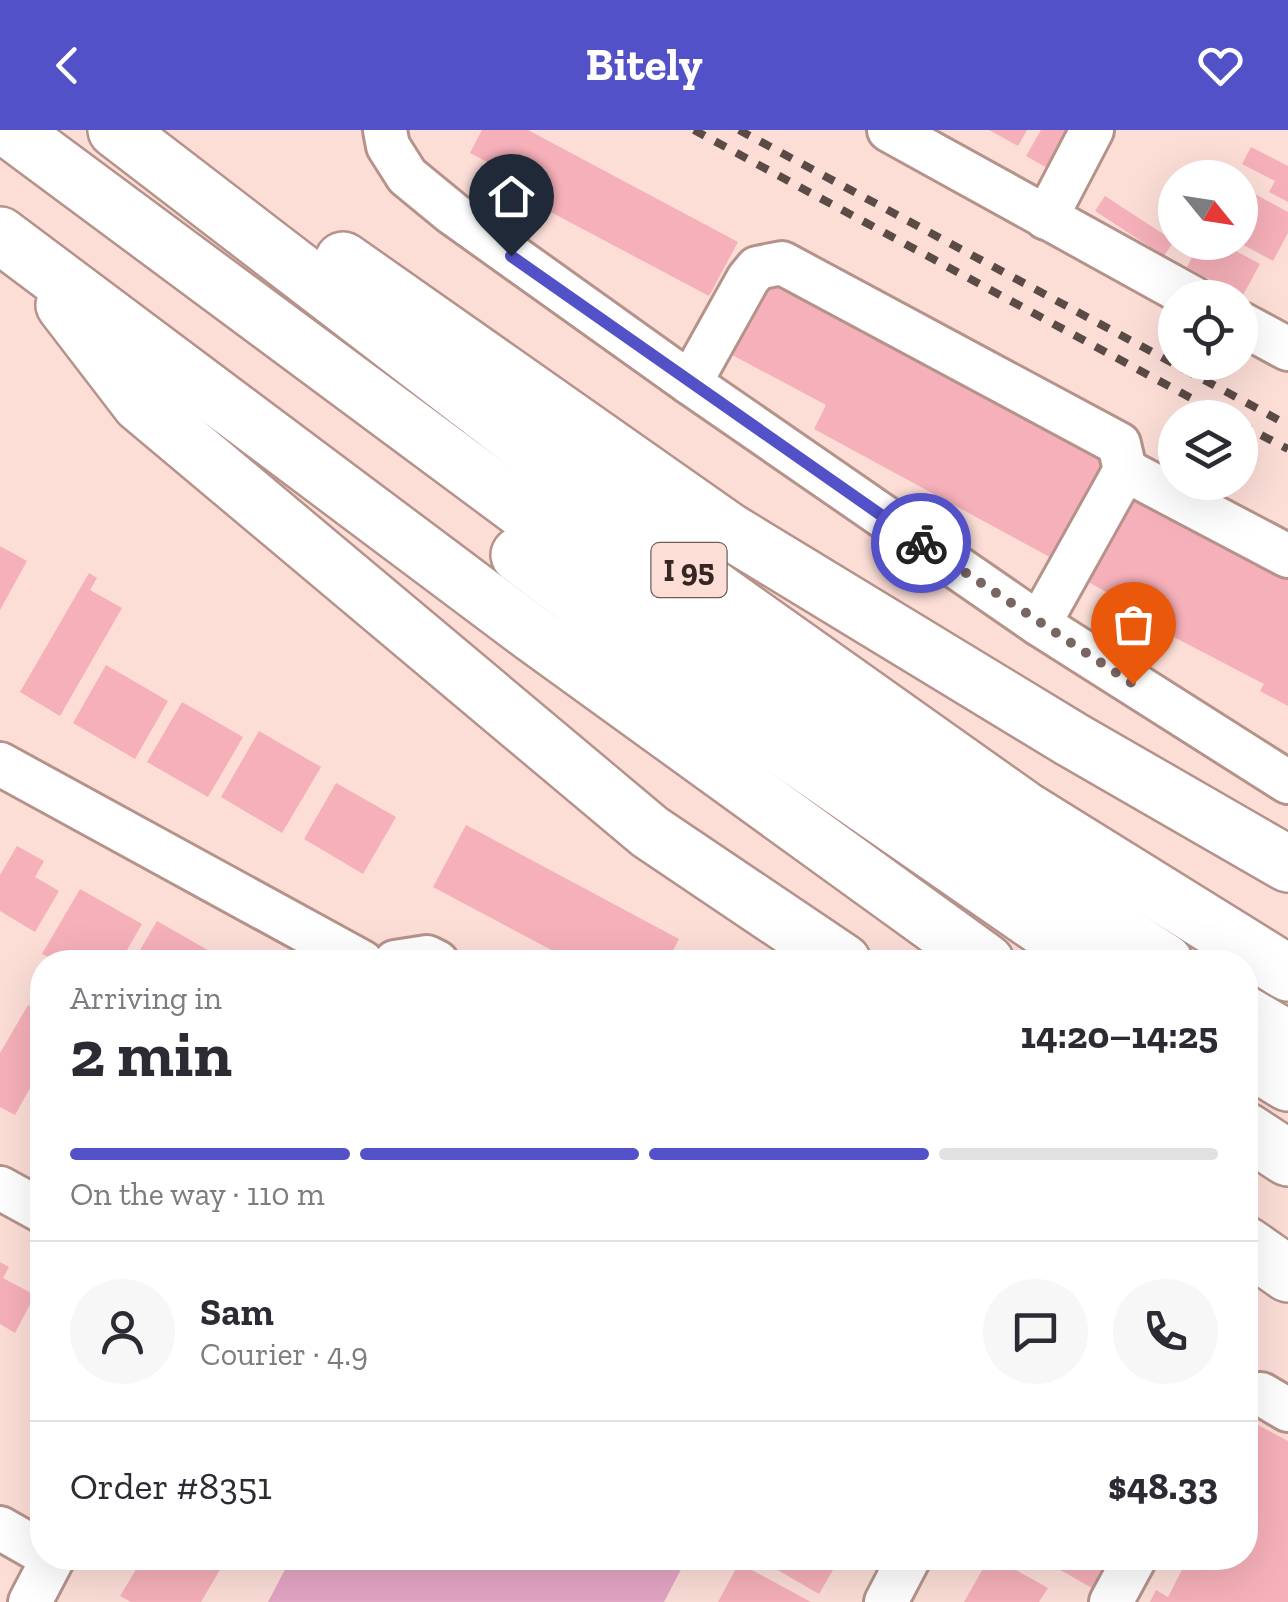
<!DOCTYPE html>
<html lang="en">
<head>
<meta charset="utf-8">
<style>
  :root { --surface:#fff; --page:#f7f7f7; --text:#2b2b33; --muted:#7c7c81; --line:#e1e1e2; --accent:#5251c8 }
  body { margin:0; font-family:"Zilla Slab",serif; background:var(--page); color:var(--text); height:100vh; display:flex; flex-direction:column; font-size:38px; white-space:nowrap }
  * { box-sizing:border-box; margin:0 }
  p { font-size:32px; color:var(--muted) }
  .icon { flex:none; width:55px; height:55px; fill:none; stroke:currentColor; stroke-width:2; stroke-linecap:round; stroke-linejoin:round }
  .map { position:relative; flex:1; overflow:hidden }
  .side { position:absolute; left:30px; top:820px; width:1228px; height:620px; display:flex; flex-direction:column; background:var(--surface); border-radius:40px; box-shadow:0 10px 40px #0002 }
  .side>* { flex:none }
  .needle { width:65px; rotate:120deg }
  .buttons { position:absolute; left:1158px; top:30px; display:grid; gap:20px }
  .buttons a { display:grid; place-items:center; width:100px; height:100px; border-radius:50%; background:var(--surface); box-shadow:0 10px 40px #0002; font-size:50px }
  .pin { position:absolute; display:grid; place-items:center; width:85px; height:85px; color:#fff; margin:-102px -42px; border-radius:50% 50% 50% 0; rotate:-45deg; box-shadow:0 0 10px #0007 }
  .pin .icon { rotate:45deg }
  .courier { position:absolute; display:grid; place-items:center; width:100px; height:100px; margin:-50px; border:8px solid #5251c8; border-radius:50%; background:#fff; color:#222; box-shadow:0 2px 12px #0007 }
  .overview em { font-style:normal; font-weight:800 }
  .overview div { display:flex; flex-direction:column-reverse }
  .overview { display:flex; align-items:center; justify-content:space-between; height:170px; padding:0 40px }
  h1 { font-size:65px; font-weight:800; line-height:75px }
  .bar { display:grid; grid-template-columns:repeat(4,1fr); gap:15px 10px; align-content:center; height:120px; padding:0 40px }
  .bar i { height:12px; border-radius:8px; background:var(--line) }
  .bar .selected { background:var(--accent) }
  .bar p { grid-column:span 4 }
  .line { display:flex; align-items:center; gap:25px; padding:0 40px; border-top:2px solid var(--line) }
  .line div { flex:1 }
  .round { display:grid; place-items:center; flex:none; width:105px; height:105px; border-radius:52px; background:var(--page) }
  header { display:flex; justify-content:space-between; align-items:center; height:130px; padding:0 40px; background:var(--accent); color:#fff; font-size:45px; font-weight:800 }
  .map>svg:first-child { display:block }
  .water { fill:#e4a6c5 }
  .building { fill:#f6b0b9 }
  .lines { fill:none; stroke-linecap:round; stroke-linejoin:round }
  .minor-casing { stroke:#b5938b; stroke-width:48 }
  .highway-casing { stroke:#b5938b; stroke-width:60 }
  .minor { stroke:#fff; stroke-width:42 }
  .highway { stroke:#fff; stroke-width:55 }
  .rail { stroke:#5b4b47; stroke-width:8; stroke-dasharray:12 12; stroke-linecap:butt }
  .done { stroke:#796662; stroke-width:10; stroke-dasharray:0 18 }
  .route { stroke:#5251c8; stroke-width:12 }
  .labels { text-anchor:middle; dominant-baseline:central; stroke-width:8; stroke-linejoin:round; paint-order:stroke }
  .shield { fill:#fcded7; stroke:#6f5d59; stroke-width:2.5 }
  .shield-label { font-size:32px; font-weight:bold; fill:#332623 }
</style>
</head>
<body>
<header><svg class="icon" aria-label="back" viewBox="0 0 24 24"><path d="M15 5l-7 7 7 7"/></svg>Bitely<svg class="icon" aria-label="heart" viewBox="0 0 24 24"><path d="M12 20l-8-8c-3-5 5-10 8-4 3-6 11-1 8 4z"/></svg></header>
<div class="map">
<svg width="1288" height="1472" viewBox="0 0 1288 1472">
  <rect width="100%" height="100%" fill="#fcded7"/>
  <polygon class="water" points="291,1428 687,1428 664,1472 268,1472"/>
  <g class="building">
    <polygon points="482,0 528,0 738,112 709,166 545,79 552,66 470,23"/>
    <polygon points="989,0 1027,0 1018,16"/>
    <polygon points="1041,0 1092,0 1056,43 1026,26"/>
    <polygon points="1251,17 1288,36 1288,72 1269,62 1275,51 1242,34"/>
    <polygon points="1240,56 1288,82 1288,103 1273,131 1240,113"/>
    <polygon points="1105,66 1174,111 1164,126 1095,81"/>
    <polygon points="1200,112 1219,112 1260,134 1242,167 1187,137"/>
    <polygon points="767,139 1114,326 1057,431 814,299 826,275 723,220"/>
    <polygon points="1129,358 1288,442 1288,576 1260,561 1264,554 1170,505 1173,499 1081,448"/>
    <polygon points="0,416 27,431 0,480"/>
    <polygon points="89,443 97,448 90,460 122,478 60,586 20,562"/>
    <polygon points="106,535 168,571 135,629 73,593"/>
    <polygon points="182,572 243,607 208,667 147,632"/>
    <polygon points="259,601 321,637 282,703 221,667"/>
    <polygon points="336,653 396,687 363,744 304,709"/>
    <polygon points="466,695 679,809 667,832 574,832 433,757"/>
    <polygon points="17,716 44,731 35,747 59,761 35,802 0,781 0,745"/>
    <polygon points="80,759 142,794 120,832 105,832 95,827 92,832 58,832 42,824"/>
    <polygon points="157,791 220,827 217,832 133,832"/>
    <polygon points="28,875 42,883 34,898 42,903 42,937 15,985 0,977 0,923"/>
    <polygon points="0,1132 9,1137 3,1148 35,1165 15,1203 0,1194"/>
    <polygon points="1256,1294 1288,1311 1288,1472 1150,1472 1156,1460 1168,1467 1188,1428 1245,1428 1245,1316"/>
    <polygon points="143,1428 202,1428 221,1438 201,1472 131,1472 120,1466"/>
    <polygon points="757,1428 840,1428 819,1464"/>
    <polygon points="989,1428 995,1428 1048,1458 1039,1472 964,1472"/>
    <polygon points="1039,1428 1099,1428 1107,1432 1092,1458"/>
    <polygon points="739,1433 811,1472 718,1472"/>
  </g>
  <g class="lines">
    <g class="minor-casing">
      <g id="minor">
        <polyline points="385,0 388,16 407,46 452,83 690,253 1039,494 1288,652"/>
        <polyline points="889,0 1193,168"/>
        <polyline points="1046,88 1092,0"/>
        <polyline points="1240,193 1288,219"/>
        <polyline points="690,253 748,149 757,138 782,133 1119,314 1125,340"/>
        <polyline points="1039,494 1125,340 1288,426"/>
        <polyline points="0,634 362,832"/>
        <polyline points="395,832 427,827 437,832"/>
        <polyline points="0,1058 42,1081"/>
        <polyline points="1245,1264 1261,1264 1288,1280"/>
        <polyline points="0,1398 42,1422"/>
        <polyline points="30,1472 53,1428"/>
        <polyline points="886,1472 909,1428"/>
        <polyline points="1111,1472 1135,1428"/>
      </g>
    </g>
    <g class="highway-casing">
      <g id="highway">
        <polyline points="10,0 611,446 962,700 1165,832"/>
        <polyline points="116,0 711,457 1024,679 1288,843"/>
        <polyline points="0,105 534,505 986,832"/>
        <polyline points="343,130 729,401 1071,609 1288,734"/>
        <polyline points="64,175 140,274 650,702 843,832"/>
        <polyline points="519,425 685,550 1092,832"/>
        <polyline points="1245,884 1288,909"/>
        <polyline points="1245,927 1288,953"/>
        <polyline points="1245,1000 1288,1028"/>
        <polyline points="1245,1114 1288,1144"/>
      </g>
    </g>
    <use href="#minor" class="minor"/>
    <use href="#highway" class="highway"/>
    <g class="rail">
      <polyline points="694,0 1228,288"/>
      <polyline points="739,0 1288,295"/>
      <polyline points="1240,294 1288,319"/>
    </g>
  </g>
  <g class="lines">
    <polyline class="done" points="921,413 1133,554"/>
    <polyline class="route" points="511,126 921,413"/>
  </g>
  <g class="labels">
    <rect class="shield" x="651.5" y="413" width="75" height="54" rx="8"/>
    <g class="shield-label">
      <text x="689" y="440">I 95</text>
    </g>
  </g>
</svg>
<div class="buttons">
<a><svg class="needle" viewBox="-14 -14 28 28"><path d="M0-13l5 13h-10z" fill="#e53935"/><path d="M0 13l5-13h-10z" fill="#7c7c81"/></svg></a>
<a><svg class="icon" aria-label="locate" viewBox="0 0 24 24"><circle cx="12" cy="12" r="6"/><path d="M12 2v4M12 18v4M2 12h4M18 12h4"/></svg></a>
<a><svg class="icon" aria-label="layers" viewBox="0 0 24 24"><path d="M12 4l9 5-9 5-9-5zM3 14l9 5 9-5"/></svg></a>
</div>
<div class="pin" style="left:1133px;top:554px;background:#ea580c"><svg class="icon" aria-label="bag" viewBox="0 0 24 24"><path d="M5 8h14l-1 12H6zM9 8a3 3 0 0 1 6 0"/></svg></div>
<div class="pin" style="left:511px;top:126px;background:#1f2937"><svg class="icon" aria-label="home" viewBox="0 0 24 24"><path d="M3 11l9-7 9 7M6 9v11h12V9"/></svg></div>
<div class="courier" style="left:921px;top:413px"><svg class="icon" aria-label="bike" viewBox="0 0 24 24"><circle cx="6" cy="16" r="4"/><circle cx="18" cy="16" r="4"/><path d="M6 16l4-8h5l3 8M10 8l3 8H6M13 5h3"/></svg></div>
<section class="side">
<div class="overview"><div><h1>2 min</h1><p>Arriving in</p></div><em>14:20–14:25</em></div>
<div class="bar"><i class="selected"></i><i class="selected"></i><i class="selected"></i><i></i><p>On the way · 110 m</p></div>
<div class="line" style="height:180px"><a class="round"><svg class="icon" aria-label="person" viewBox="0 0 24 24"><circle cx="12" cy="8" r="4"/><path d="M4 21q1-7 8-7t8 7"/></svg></a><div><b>Sam</b><p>Courier · 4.9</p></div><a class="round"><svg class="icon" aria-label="chat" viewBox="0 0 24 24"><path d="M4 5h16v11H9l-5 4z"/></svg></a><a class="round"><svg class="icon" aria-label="phone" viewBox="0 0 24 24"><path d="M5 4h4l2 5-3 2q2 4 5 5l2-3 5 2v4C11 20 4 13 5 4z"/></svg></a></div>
<div class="line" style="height:130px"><div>Order #8351</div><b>$48.33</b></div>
</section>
</div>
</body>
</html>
